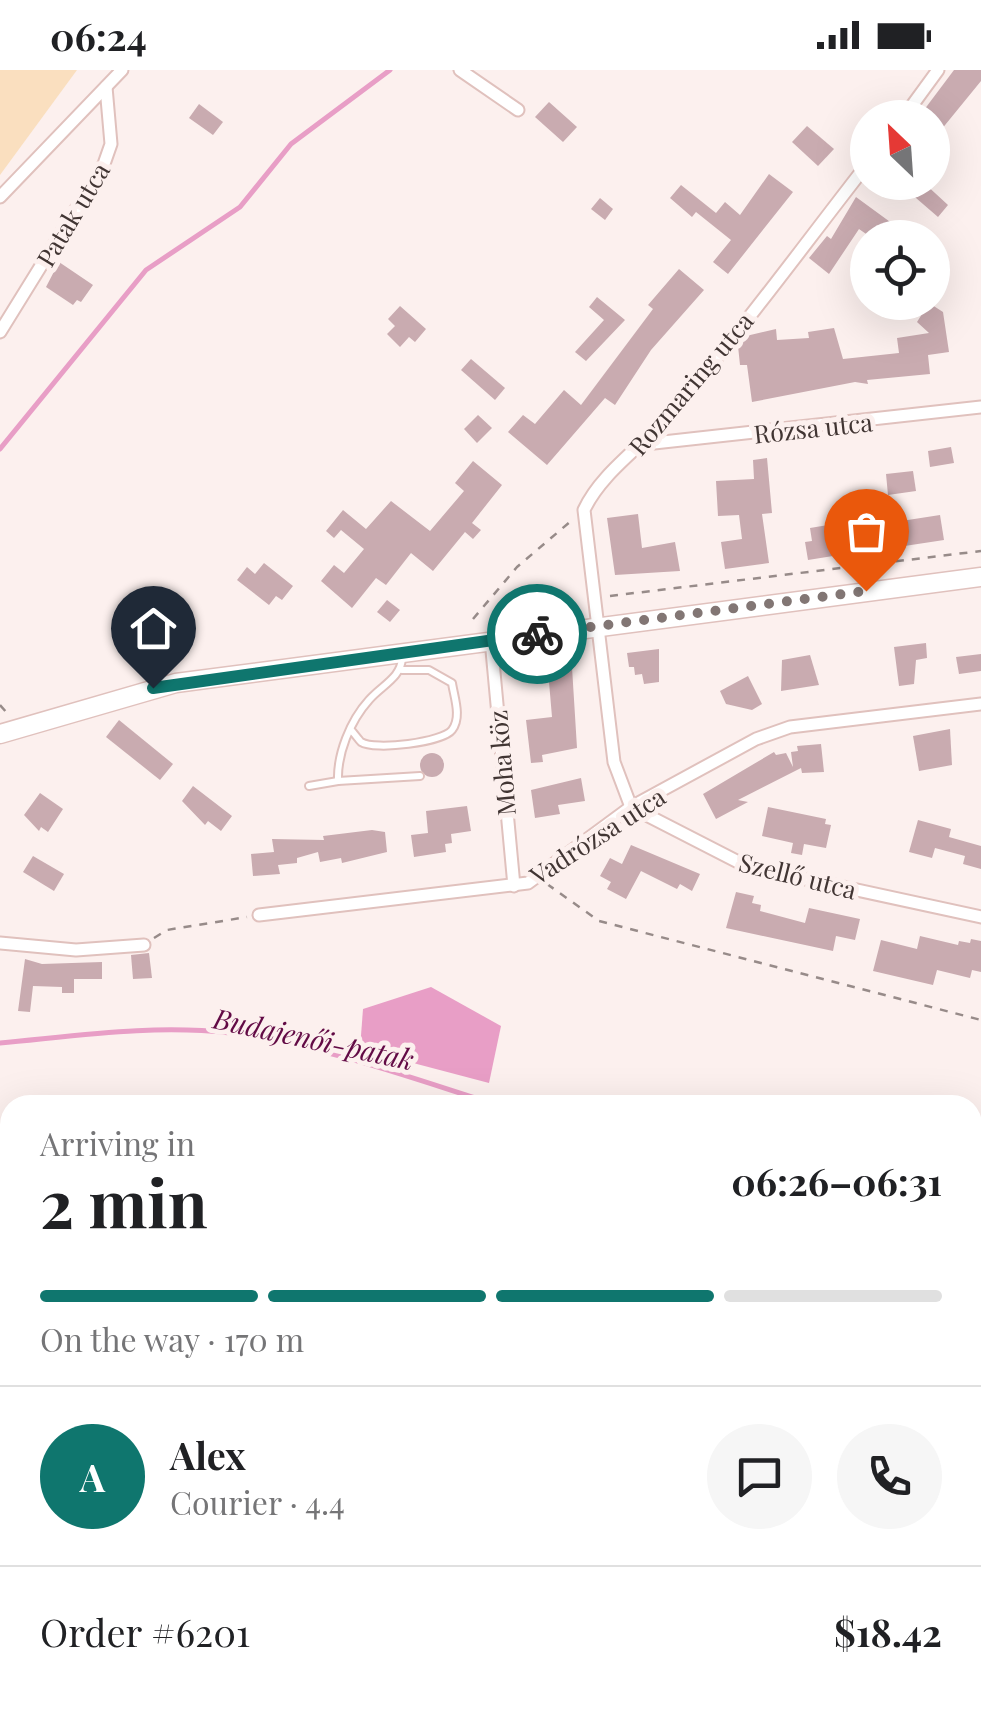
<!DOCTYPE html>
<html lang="en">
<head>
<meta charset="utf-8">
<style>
  :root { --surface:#fff; --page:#f6f6f6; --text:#202124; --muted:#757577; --line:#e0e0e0; --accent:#0f766e }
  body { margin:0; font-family:"Playfair Display",serif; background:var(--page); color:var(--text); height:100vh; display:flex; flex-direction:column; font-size:38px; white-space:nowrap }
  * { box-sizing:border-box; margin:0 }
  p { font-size:32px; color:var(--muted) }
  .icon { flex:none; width:55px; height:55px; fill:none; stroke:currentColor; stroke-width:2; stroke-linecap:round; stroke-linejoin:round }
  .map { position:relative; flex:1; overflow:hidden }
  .side { position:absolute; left:0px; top:1025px; width:982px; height:622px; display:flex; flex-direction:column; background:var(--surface); border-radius:30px 30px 0 0; box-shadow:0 10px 40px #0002 }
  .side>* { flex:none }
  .needle { width:65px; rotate:335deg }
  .controls { position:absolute; left:850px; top:30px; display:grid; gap:20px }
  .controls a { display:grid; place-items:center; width:100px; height:100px; border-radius:50%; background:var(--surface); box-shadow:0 10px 40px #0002; font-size:50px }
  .pin { position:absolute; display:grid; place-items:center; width:85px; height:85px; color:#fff; margin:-102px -42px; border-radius:50% 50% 50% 0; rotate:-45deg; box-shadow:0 0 10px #0007 }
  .pin .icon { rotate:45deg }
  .courier { position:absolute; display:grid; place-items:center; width:100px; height:100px; margin:-50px; border:8px solid #0f766e; border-radius:50%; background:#fff; color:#222; box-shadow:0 2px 12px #0007 }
  .headline em { font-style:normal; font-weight:700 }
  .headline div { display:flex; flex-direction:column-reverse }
  .headline { display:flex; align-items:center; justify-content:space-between; height:170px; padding:0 40px }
  h1 { font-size:65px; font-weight:700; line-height:75px }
  .bar { display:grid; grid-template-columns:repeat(4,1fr); gap:15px 10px; align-content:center; height:120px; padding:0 40px }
  .bar i { height:12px; border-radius:8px; background:var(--line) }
  .bar .active { background:var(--accent) }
  .bar p { grid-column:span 4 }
  .line { display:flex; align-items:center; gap:25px; padding:0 40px; border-top:2px solid var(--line) }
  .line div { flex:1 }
  .round { display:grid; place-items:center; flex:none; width:105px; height:105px; border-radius:52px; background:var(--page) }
  .status { display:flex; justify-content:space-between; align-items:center; height:70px; padding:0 50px; background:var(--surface); direction:ltr }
  .status svg { height:28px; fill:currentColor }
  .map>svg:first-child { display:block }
  .green { fill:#fadfbf }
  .forest { fill:#ecb777 }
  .water { fill:#e89ec6 }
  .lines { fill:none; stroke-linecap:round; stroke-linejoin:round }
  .stream { stroke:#e89ec6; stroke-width:5 }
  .building { fill:#c9abb0 }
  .lane-casing { stroke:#e0c1bd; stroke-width:10 }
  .street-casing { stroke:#e0c1bd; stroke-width:15 }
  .secondary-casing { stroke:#e0c1bd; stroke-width:21 }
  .path { stroke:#978b89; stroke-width:2.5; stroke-dasharray:8 8; stroke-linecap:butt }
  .lane { stroke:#fff; stroke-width:6 }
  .street { stroke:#fff; stroke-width:11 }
  .secondary { stroke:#fff; stroke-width:18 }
  .done { stroke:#827674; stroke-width:10; stroke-dasharray:0 18 }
  .route { stroke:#0f766e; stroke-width:12 }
  .labels { text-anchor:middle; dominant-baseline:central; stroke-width:10; stroke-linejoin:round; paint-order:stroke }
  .street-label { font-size:25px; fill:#413533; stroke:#fcf0ee }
  .water-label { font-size:28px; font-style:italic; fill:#620a45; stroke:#fcf0ee }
</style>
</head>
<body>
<div class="status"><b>06:24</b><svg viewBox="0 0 49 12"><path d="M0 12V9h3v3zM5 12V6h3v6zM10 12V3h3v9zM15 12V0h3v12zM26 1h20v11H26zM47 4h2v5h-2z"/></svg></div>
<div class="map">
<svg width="981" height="1646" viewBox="0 0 981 1646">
  <rect width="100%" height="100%" fill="#fcf0ee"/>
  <polygon class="green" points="0,0 77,0 0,105"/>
  <polygon class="forest" points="10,1622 10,1638 465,1638 470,1646 0,1646 0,1636"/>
  <polygon class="water" points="431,917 501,956 489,1013 360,979 363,939"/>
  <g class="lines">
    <g class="stream">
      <polyline points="0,379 146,200 240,137 291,74 390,0"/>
      <path d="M 0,973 C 76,966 154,954 230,963 C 321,975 411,1008 497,1035"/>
      <polyline points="972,1173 981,1175"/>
    </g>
  </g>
  <g class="building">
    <polygon points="954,0 981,0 981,11 941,60 932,48 918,48"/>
    <polygon points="549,32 577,57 563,72 535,47"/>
    <polygon points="199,34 223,52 213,65 189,48"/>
    <polygon points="807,56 834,79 818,96 792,72"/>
    <polygon points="769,104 793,122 728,204 713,192 731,170 696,142 692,147 670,128 681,115 716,143 725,132 740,145"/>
    <polygon points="875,112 923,112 948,135 938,147 901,115 893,126"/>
    <polygon points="856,127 912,168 892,168 877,155 869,166 859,159 829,204 809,188 827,166 831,169"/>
    <polygon points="600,128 613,139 605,150 591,139"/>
    <polygon points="59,192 93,215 81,232 77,230 73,235 46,217"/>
    <polygon points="679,199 704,220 651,280 615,335 605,328 547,395 508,362 523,345 535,354 564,320 581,335 653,239 648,235"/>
    <polygon points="597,227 625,250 586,291 575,282 604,250 589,237"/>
    <polygon points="929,233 943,242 949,282 928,285 930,304 867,310 868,314 855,312 752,332 747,295 740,295 738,276 746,266 776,259 777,270 809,268 808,262 834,258 843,289 899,283 897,268 929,263 917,252"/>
    <polygon points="400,236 426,259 415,272 409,267 400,277 387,264 395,256 388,249"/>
    <polygon points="471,289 505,318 495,330 461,300"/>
    <polygon points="478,345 492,358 477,373 464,359"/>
    <polygon points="951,377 954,393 930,397 928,381"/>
    <polygon points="767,388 772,443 762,444 769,493 725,499 721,472 742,469 739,445 718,446 716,411 754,409 753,390"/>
    <polygon points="473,391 502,415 472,453 481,460 473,469 465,462 433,501 411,483 386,515 376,508 352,538 321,511 334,495 344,503 364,479 341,460 334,468 326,461 343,440 366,459 391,431 430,461 464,421 455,413"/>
    <polygon points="913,401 916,421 888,425 886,404"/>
    <polygon points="638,444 642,478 675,472 680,501 615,505 607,448"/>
    <polygon points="940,445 944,470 898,477 895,452"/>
    <polygon points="846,452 848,466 855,465 858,482 808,490 805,472 812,471 810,458"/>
    <polygon points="264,493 293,516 282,530 276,526 269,535 237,510 247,497 255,504"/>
    <polygon points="387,530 400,540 390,552 377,542"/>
    <polygon points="163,538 178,563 137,588 122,563"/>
    <polygon points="926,573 927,588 916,590 914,614 899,616 894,577"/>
    <polygon points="659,579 659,612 644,614 642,604 635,605 634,597 629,597 627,583"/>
    <polygon points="571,581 577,678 542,685 543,692 531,693 526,650 552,647 549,612 523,610 524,587"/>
    <polygon points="981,584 981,601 959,604 956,587"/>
    <polygon points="810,585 819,615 781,621 782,590"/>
    <polygon points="748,606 762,634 752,640 726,634 720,621"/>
    <polygon points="119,650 173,694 160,710 106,667"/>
    <polygon points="950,659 952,695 919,701 913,666"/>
    <polygon points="821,674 824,702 802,703 801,698 738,730 748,732 716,749 703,724 774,682 776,685 786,683 793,697 791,682 798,681 797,676"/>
    <circle cx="432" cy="695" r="12"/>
    <polygon points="581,708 585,731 558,735 560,744 535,748 531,720"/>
    <polygon points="193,716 232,746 221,761 208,751 205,755 182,731"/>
    <polygon points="40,723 63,739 48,762 41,757 39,761 24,745"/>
    <polygon points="467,736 471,761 451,764 452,773 445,774 446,782 414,787 411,765 428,763 426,741"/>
    <polygon points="768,737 826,749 825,754 831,755 826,778 804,774 802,785 791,783 793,773 762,766"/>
    <polygon points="918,750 951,759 949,767 981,776 981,799 963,794 965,786 935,778 932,788 909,782"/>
    <polygon points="372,760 385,762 387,782 342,793 341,788 320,792 318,782 297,788 297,793 278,795 280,804 253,806 251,784 274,782 272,769 324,770 323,766"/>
    <polygon points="631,775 700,804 692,821 680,814 677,819 641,801 626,829 607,819 611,812 600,806 610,788 622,794"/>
    <polygon points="33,786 64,804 54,821 23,802"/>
    <polygon points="736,822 754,826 752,833 761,835 760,841 805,853 809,838 860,849 855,870 836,866 833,881 726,858"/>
    <polygon points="920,866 958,875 959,871 970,873 971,869 981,871 981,902 972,900 970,908 937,900 933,915 873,901 881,870 917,879"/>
    <polygon points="149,883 152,908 133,909 131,885"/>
    <polygon points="25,889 42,894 102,892 102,909 74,909 74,923 62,923 62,917 33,916 30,942 18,941"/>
  </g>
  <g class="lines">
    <g class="lane-casing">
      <g id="lane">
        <path d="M 402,588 C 401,608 382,615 369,630 C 350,651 337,684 338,711 L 420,706"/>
        <path d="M 351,660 C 353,662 359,670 361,672 C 375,681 443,672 452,660 C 462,647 454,627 452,613 L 429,600 L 402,600"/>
        <polyline points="309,716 338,711"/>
      </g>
    </g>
    <g class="street-casing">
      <g id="street">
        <polyline points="460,0 518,40"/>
        <polyline points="903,48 938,0"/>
        <path d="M 868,93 C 804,175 742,260 675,339 C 646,374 602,401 584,440 L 614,692 L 631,737 L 746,796 L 981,847"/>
        <polyline points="0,127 122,0"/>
        <polyline points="0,262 104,94 111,74 106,17"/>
        <polyline points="645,374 981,337"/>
        <polyline points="491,570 514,816"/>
        <polyline points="259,845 528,813 631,737 756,669 790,657 981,634"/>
        <polyline points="0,873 76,880 144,875"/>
        <polyline points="0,1243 10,1247"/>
        <polyline points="0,1589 10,1575"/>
      </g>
    </g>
    <g class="secondary-casing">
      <polyline id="secondary" points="0,664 176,613 981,507"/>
    </g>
    <g class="path">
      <polyline points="610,526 981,481"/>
      <polyline points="473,549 517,497 571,451"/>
      <polyline points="0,635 7,643"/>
      <polyline points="547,814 599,851 981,950"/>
      <polyline points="154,868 167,860 247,847"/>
      <polyline points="972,1272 981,1274"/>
      <polyline points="332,1638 337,1646"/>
    </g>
    <use href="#lane" class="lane"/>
    <use href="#street" class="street"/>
    <use href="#secondary" class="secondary"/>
  </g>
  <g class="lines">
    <polyline class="done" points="537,564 866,521"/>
    <polyline class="route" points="153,618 537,564"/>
  </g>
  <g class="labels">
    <g class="street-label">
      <text transform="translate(72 144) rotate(-59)">Patak utca</text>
      <text transform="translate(690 313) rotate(-50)">Rozmaring utca</text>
      <text transform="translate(813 357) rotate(-6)">Rózsa utca</text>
      <text transform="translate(501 693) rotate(-95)">Moha köz</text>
      <text transform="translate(597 765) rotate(-33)">Vadrózsa utca</text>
      <text transform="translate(798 805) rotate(14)">Szellő utca</text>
    </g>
    <g class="water-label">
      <text transform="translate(314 968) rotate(12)">Budajenői-patak</text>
    </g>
  </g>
</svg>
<div class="controls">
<a><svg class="needle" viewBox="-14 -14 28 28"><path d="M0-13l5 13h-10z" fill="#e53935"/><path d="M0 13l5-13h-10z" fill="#757577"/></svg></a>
<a><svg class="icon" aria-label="locate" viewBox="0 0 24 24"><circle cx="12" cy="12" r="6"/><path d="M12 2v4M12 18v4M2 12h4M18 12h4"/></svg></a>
</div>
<div class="pin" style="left:866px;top:521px;background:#ea580c"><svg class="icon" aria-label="bag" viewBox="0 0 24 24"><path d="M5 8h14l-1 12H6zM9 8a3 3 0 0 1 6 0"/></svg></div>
<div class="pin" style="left:153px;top:618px;background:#1f2937"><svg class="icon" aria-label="home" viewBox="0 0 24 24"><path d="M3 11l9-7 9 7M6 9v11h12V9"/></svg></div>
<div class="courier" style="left:537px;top:564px"><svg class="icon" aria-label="bike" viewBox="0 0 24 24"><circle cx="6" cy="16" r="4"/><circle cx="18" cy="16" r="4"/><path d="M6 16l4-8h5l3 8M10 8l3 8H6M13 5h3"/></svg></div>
<section class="side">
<div class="headline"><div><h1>2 min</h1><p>Arriving in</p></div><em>06:26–06:31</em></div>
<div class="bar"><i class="active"></i><i class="active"></i><i class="active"></i><i></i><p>On the way · 170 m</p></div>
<div class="line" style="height:180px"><b class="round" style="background:var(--accent);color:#fff">A</b><div><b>Alex</b><p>Courier · 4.4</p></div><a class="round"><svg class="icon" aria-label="chat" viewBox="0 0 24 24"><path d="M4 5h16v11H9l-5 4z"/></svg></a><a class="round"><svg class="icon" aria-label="phone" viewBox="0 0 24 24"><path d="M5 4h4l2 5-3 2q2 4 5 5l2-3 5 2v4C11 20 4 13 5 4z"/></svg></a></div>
<div class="line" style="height:130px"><div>Order #6201</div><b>$18.42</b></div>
</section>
</div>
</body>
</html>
